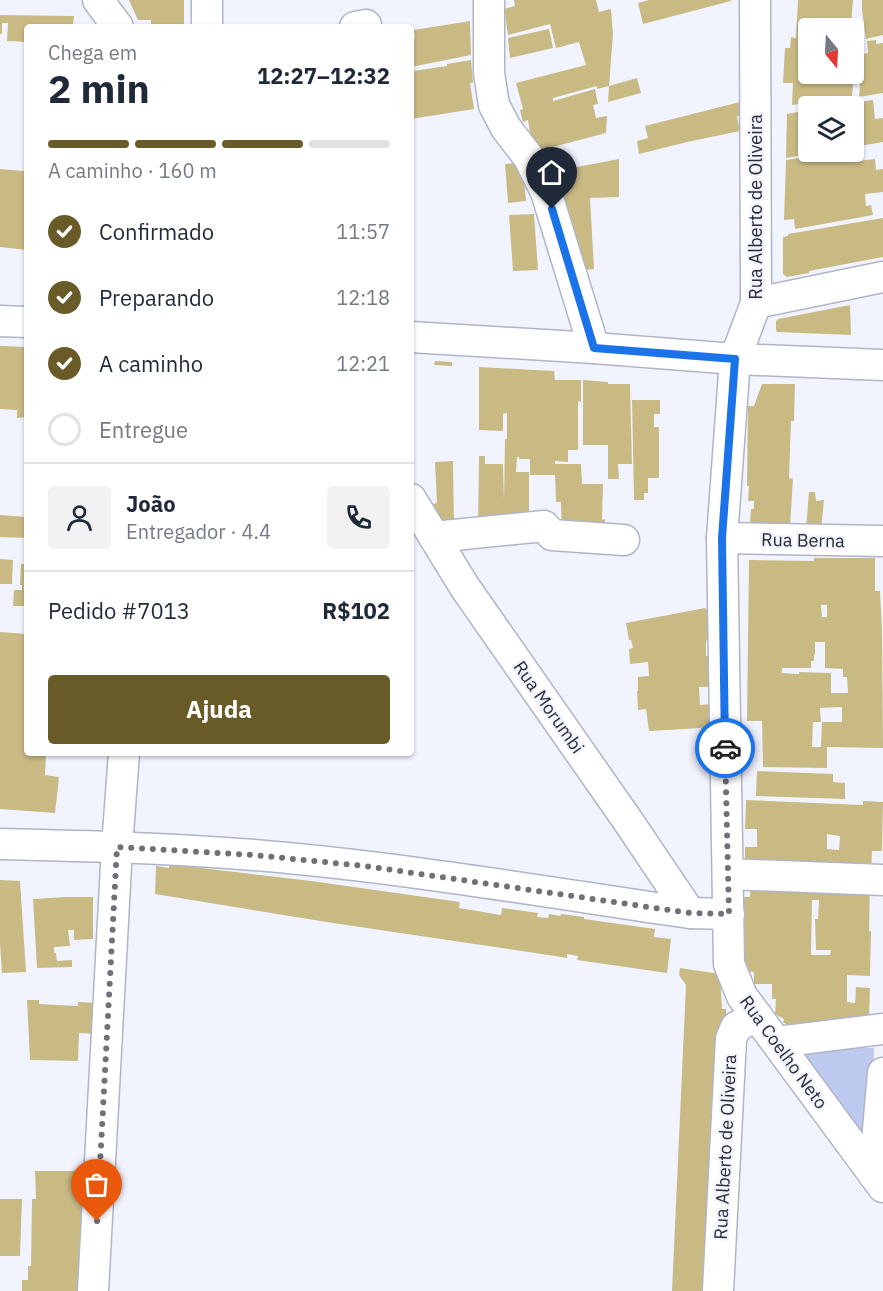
<!DOCTYPE html>
<html lang="pt">
<head>
<meta charset="utf-8">
<style>
  :root { --surface:#fff; --page:#f2f2f3; --text:#1f2937; --muted:#747a83; --line:#e0e1e3; --accent:#695b28 }
  body { margin:0; font-family:"IBM Plex Sans",sans-serif; background:var(--page); color:var(--text); height:100vh; display:flex; flex-direction:column; font-size:22px; white-space:nowrap }
  * { box-sizing:border-box; margin:0 }
  p { font-size:20px; color:var(--muted) }
  .icon { flex:none; width:33px; height:33px; fill:none; stroke:currentColor; stroke-width:2; stroke-linecap:round; stroke-linejoin:round }
  .map { position:relative; flex:1; overflow:hidden }
  .sheet { position:absolute; left:24px; top:24px; width:390px; height:732px; display:flex; flex-direction:column; background:var(--surface); border-radius:6px; box-shadow:0 2px 4px #0004 }
  .sheet>* { flex:none }
  .needle { width:39px; rotate:162deg }
  .controls { position:absolute; left:798px; top:18px; display:grid; gap:12px }
  .controls a { display:grid; place-items:center; width:66px; height:66px; border-radius:6px; background:var(--surface); box-shadow:0 2px 4px #0004; font-size:30px }
  .pin { position:absolute; display:grid; place-items:center; width:51px; height:51px; color:#fff; margin:-62px -26px; border-radius:50% 50% 50% 0; rotate:-45deg; box-shadow:0 0 6px #0007 }
  .pin .icon { rotate:45deg }
  .courier { position:absolute; display:grid; place-items:center; width:60px; height:60px; margin:-30px; border:4px solid #1a73e8; border-radius:50%; background:#fff; color:#222; box-shadow:0 2px 8px #0007 }
  .head em { font-style:normal; font-weight:700 }
  .head div { display:flex; flex-direction:column-reverse }
  .head { display:flex; align-items:center; justify-content:space-between; height:102px; padding:0 24px }
  h1 { font-size:39px; font-weight:700; line-height:45px }
  .bar { display:grid; grid-template-columns:repeat(4,1fr); gap:9px 6px; align-content:center; height:72px; padding:0 24px }
  .bar i { height:8px; border-radius:4px; background:var(--line) }
  .bar .current { background:var(--accent) }
  .bar p { grid-column:span 4 }
  .line { display:flex; align-items:center; gap:15px; padding:0 24px; border-top:2px solid var(--line) }
  .line div { flex:1 }
  .round { display:grid; place-items:center; flex:none; width:63px; height:63px; border-radius:6px; background:var(--page) }
  ol { padding:0 24px; list-style:none }
  li { display:flex; align-items:center; gap:18px; height:66px }
  li p { margin-inline-start:auto }
  li .icon { padding:6px; border-radius:50%; background:var(--accent); color:#fff; stroke-width:4 }
  li:last-child { color:var(--muted) }
  li i { width:33px; height:33px; border:3px solid var(--line); border-radius:50% }
  .primary-button { display:flex; gap:12px; margin-top:auto; padding:12px 24px }
  .primary-button a { flex:1; height:69px; border-radius:6px; background:var(--accent); color:#fff; font-size:24px; font-weight:700; line-height:69px; text-align:center }
  .map>svg:first-child { display:block }
  .green { fill:#bdc9ef }
  .building { fill:#c9ba84; fill-rule:evenodd }
  .lines { fill:none; stroke-linecap:round; stroke-linejoin:round }
  .minor-casing { stroke:#afb5c6; stroke-width:33 }
  .minor { stroke:#fff; stroke-width:30 }
  .done { stroke:#6f7179; stroke-width:6; stroke-dasharray:0 10.8 }
  .route { stroke:#1a73e8; stroke-width:8 }
  .labels { text-anchor:middle; dominant-baseline:central; stroke-width:4.5; stroke-linejoin:round; paint-order:stroke }
  .street-label { font-size:18px; fill:#292b31; stroke:#f1f4ff }
</style>
</head>
<body>
<div class="map">
<svg width="883" height="1291" viewBox="0 0 883 1291">
  <rect width="100%" height="100%" fill="#f1f4ff"/>
  <polygon class="green" points="806,1048 874,1048 872,1149 801,1054"/>
  <g class="building">
    <polygon points="129,0 184,0 184,27 151,27 151,20 138,20"/>
    <polygon points="514,0 596,0 599,12 611,9 613,34 609,86 597,89 597,86 553,98 553,101 595,89 598,104 593,105 596,118 607,116 606,133 538,151 530,133 528,120 523,122 520,110 523,109 516,83 586,65 579,42 556,48 550,24 508,35 504,9 515,6"/>
    <polygon points="649,0 731,0 731,1 643,24 638,3"/>
    <polygon points="798,0 853,0 851,26 862,26 862,36 854,35 854,28 808,28 808,74 854,74 852,96 792,105 793,83 783,83 785,48 790,48 791,37 796,38"/>
    <polygon points="862,0 883,0 883,35 866,39 862,10"/>
    <polygon points="0,15 74,16 73,27 27,27 27,42 7,41 8,23 2,23 2,34 0,34"/>
    <polygon points="470,21 471,55 411,67 411,39 415,38 414,30"/>
    <polygon points="549,29 553,48 510,58 508,38"/>
    <polygon points="876,40 876,44 883,43 883,93 859,97 861,70 854,69 854,58 861,58 862,54 868,53 867,41"/>
    <polygon points="471,60 473,83 470,83 474,109 411,119 411,76 414,75 413,71 447,66 447,64"/>
    <polygon points="637,78 641,93 608,102 609,86"/>
    <polygon points="873,100 875,119 883,118 883,142 854,147 854,106 860,105 860,102"/>
    <polygon points="740,102 741,116 737,116 740,131 687,142 639,154 637,141 648,138 645,126"/>
    <polygon points="808,110 808,152 818,152 818,153 786,158 787,114"/>
    <polygon points="857,150 859,161 875,159 876,170 883,169 883,192 865,194 866,206 871,205 873,215 795,229 794,219 784,220 786,160 829,153 829,155"/>
    <polygon points="25,156 27,156 27,250 0,247 0,169 24,171"/>
    <polygon points="619,159 619,197 590,198 594,269 586,270 556,171"/>
    <polygon points="522,162 526,201 508,203 505,164"/>
    <polygon points="534,214 538,270 513,271 509,215"/>
    <polygon points="883,218 883,257 809,271 809,273 787,277 783,274 783,237 788,236 788,234 794,233"/>
    <polygon points="850,305 851,335 777,332 776,330 776,321 778,319"/>
    <polygon points="0,346 27,347 27,417 17,418 17,410 0,409"/>
    <polygon points="435,361 452,362 452,366 434,365"/>
    <polygon points="479,367 554,371 555,380 581,380 581,402 578,401 578,450 568,450 568,462 555,461 555,464 581,464 582,484 603,484 602,520 605,519 604,536 562,534 561,502 556,502 555,475 530,475 530,459 519,459 519,457 517,457 516,472 529,472 529,515 478,526 479,456 485,456 485,464 503,464 504,501 505,439 507,439 507,413 503,414 503,431 479,430"/>
    <polygon points="583,380 608,382 608,384 630,384 632,464 618,464 619,479 608,479 608,445 583,445"/>
    <polygon points="762,384 795,384 794,421 791,421 789,478 793,479 790,527 750,523 751,509 754,509 754,501 748,501 749,486 747,486 748,406 754,406"/>
    <polygon points="632,400 660,400 660,414 654,414 654,427 659,427 659,478 648,478 648,493 644,493 644,500 634,500"/>
    <polygon points="453,461 454,523 443,523 433,504 437,503 435,462"/>
    <polygon points="809,492 815,492 816,501 824,500 821,530 806,529"/>
    <polygon points="0,515 27,517 27,538 0,537"/>
    <path d="M 814,558 L 875,558 L 875,591 L 880,591 L 882,630 L 883,748 L 827,747 L 827,768 L 763,767 L 762,721 L 747,721 L 749,560 L 814,561 ZM 821,605 L 827,605 L 827,617 L 822,617 ZM 815,642 L 825,642 L 825,668 L 843,669 L 843,677 L 847,677 L 848,693 L 831,693 L 831,673 L 799,672 L 799,674 L 782,673 L 782,668 L 811,668 L 811,661 L 814,661 L 814,655 L 815,655 ZM 842,707 L 842,722 L 822,722 L 821,747 L 812,747 L 813,722 L 821,722 L 820,708 Z"/>
    <polygon points="0,559 13,560 12,584 0,584"/>
    <polygon points="21,564 27,564 27,606 13,606 14,590 22,590 22,585 20,585"/>
    <polygon points="705,608 705,609 712,608 711,640 706,641 706,656 710,656 714,687 699,687 700,705 712,704 713,729 701,730 701,728 649,731 646,709 638,710 637,691 638,691 638,677 649,676 648,662 630,664 629,649 633,648 631,640 629,640 626,623"/>
    <polygon points="0,632 27,634 27,753 46,753 45,775 59,777 55,813 0,809"/>
    <polygon points="757,771 833,774 833,782 845,783 845,799 756,796"/>
    <path d="M 746,800 L 863,805 L 863,801 L 883,802 L 882,851 L 872,851 L 871,876 L 745,871 L 745,847 L 757,847 L 757,829 L 745,829 ZM 827,834 L 840,836 L 839,850 L 827,849 Z"/>
    <polygon points="169,864 311,881 460,902 459,908 501,915 502,908 538,913 537,917 548,918 549,914 560,916 561,914 584,917 584,919 655,929 654,937 671,939 667,973 577,960 578,956 567,954 567,958 555,956 333,923 155,894 156,866 169,868"/>
    <path d="M 751,876 L 870,881 L 869,931 L 871,931 L 870,976 L 847,975 L 847,1002 L 855,1003 L 856,987 L 870,988 L 869,1022 L 792,1028 L 783,1022 L 784,1019 L 775,1014 L 776,999 L 772,999 L 772,984 L 754,984 L 754,972 L 742,971 L 744,924 L 740,924 L 741,912 L 744,912 L 744,897 L 750,897 ZM 812,900 L 819,900 L 818,919 L 815,919 L 816,950 L 831,950 L 830,955 L 811,955 Z"/>
    <polygon points="0,880 20,881 26,972 2,973 0,944"/>
    <polygon points="67,897 93,897 93,939 74,940 74,930 68,930 70,946 54,947 54,953 56,953 57,961 72,960 72,967 37,968 33,899"/>
    <polygon points="680,968 720,974 722,1009 726,1009 726,1021 722,1021 710,1291 672,1291 686,985 679,975"/>
    <polygon points="27,1000 39,1000 39,1004 78,1006 78,1002 100,1003 98,1034 79,1033 78,1061 30,1060"/>
    <polygon points="35,1171 89,1171 84,1280 78,1280 77,1291 22,1291 22,1280 28,1280 28,1266 31,1266 32,1199 36,1199"/>
    <polygon points="0,1199 22,1199 20,1256 0,1256"/>
  </g>
  <g class="lines">
    <g class="minor-casing">
      <g id="minor">
        <polyline points="98,0 118,27"/>
        <polyline points="207,0 207,27"/>
        <polyline points="489,0 489,73 494,105 506,128 529,158 546,192 594,348"/>
        <polyline points="755,0 756,303 735,359 722,538 729,964 742,996 883,1187"/>
        <polyline points="355,27 366,25"/>
        <polyline points="756,303 883,277"/>
        <polyline points="0,321 27,322"/>
        <polyline points="411,337 594,348 735,359 883,365"/>
        <polyline points="411,499 464,586 628,821 690,913"/>
        <polyline points="434,537 544,526 552,535 624,540"/>
        <polyline points="722,538 883,541"/>
        <path d="M 0,844 C 85,846 169,848 254,855 C 400,867 545,892 690,913 L 729,914"/>
        <polyline points="728,874 883,880"/>
        <polyline points="777,1042 883,1029"/>
        <polyline points="874,1175 883,1073"/>
        <polyline points="93,1291 117,847 124,753"/>
        <polyline points="718,1291 731,1039 736,1027 757,1016"/>
      </g>
    </g>
    <use href="#minor" class="minor"/>
  </g>
  <g class="lines">
    <polyline class="done" points="97,1221 117,847 253,855 365,866 690,913 729,914 725,748"/>
    <polyline class="route" points="552,209 594,348 735,359 722,538 725,748"/>
  </g>
  <g class="labels">
    <g class="street-label">
      <text transform="translate(755 207) rotate(-90)">Rua Alberto de Oliveira</text>
      <text transform="translate(803 540) rotate(1)">Rua Berna</text>
      <text transform="translate(549 707) rotate(55)">Rua Morumbi</text>
      <text transform="translate(784 1052) rotate(54)">Rua Coelho Neto</text>
      <text transform="translate(725 1147) rotate(-87)">Rua Alberto de Oliveira</text>
    </g>
  </g>
</svg>
<div class="controls">
<a><svg class="needle" viewBox="-14 -14 28 28"><path d="M0-13l5 13h-10z" fill="#e53935"/><path d="M0 13l5-13h-10z" fill="#747a83"/></svg></a>
<a><svg class="icon" aria-label="layers" viewBox="0 0 24 24"><path d="M12 4l9 5-9 5-9-5zM3 14l9 5 9-5"/></svg></a>
</div>
<div class="pin" style="left:97px;top:1221px;background:#ea580c"><svg class="icon" aria-label="bag" viewBox="0 0 24 24"><path d="M5 8h14l-1 12H6zM9 8a3 3 0 0 1 6 0"/></svg></div>
<div class="pin" style="left:552px;top:209px;background:#1f2937"><svg class="icon" aria-label="home" viewBox="0 0 24 24"><path d="M3 11l9-7 9 7M6 9v11h12V9"/></svg></div>
<div class="courier" style="left:725px;top:748px"><svg class="icon" aria-label="car" viewBox="0 0 24 24"><path d="M5 17H2v-5l4-1 3-4h7l3 4 3 1v5h-3M9 17h6M6 11h13"/><circle cx="7" cy="17" r="2"/><circle cx="17" cy="17" r="2"/></svg></div>
<section class="sheet">
<div class="head"><div><h1>2 min</h1><p>Chega em</p></div><em>12:27–12:32</em></div>
<div class="bar"><i class="current"></i><i class="current"></i><i class="current"></i><i></i><p>A caminho · 160 m</p></div>
<ol>
<li><svg class="icon" aria-label="check" viewBox="0 0 24 24"><path d="M5 12l5 5 9-10"/></svg>Confirmado<p>11:57</p></li>
<li><svg class="icon" aria-label="check" viewBox="0 0 24 24"><path d="M5 12l5 5 9-10"/></svg>Preparando<p>12:18</p></li>
<li><svg class="icon" aria-label="check" viewBox="0 0 24 24"><path d="M5 12l5 5 9-10"/></svg>A caminho<p>12:21</p></li>
<li><i></i>Entregue</li>
</ol>
<div class="line" style="height:108px"><a class="round"><svg class="icon" aria-label="person" viewBox="0 0 24 24"><circle cx="12" cy="8" r="4"/><path d="M4 21q1-7 8-7t8 7"/></svg></a><div><b>João</b><p>Entregador · 4.4</p></div><a class="round"><svg class="icon" aria-label="phone" viewBox="0 0 24 24"><path d="M5 4h4l2 5-3 2q2 4 5 5l2-3 5 2v4C11 20 4 13 5 4z"/></svg></a></div>
<div class="line" style="height:78px"><div>Pedido #7013</div><b>R$102</b></div>
<div class="primary-button"><a>Ajuda</a></div>
</section>
</div>
</body>
</html>
